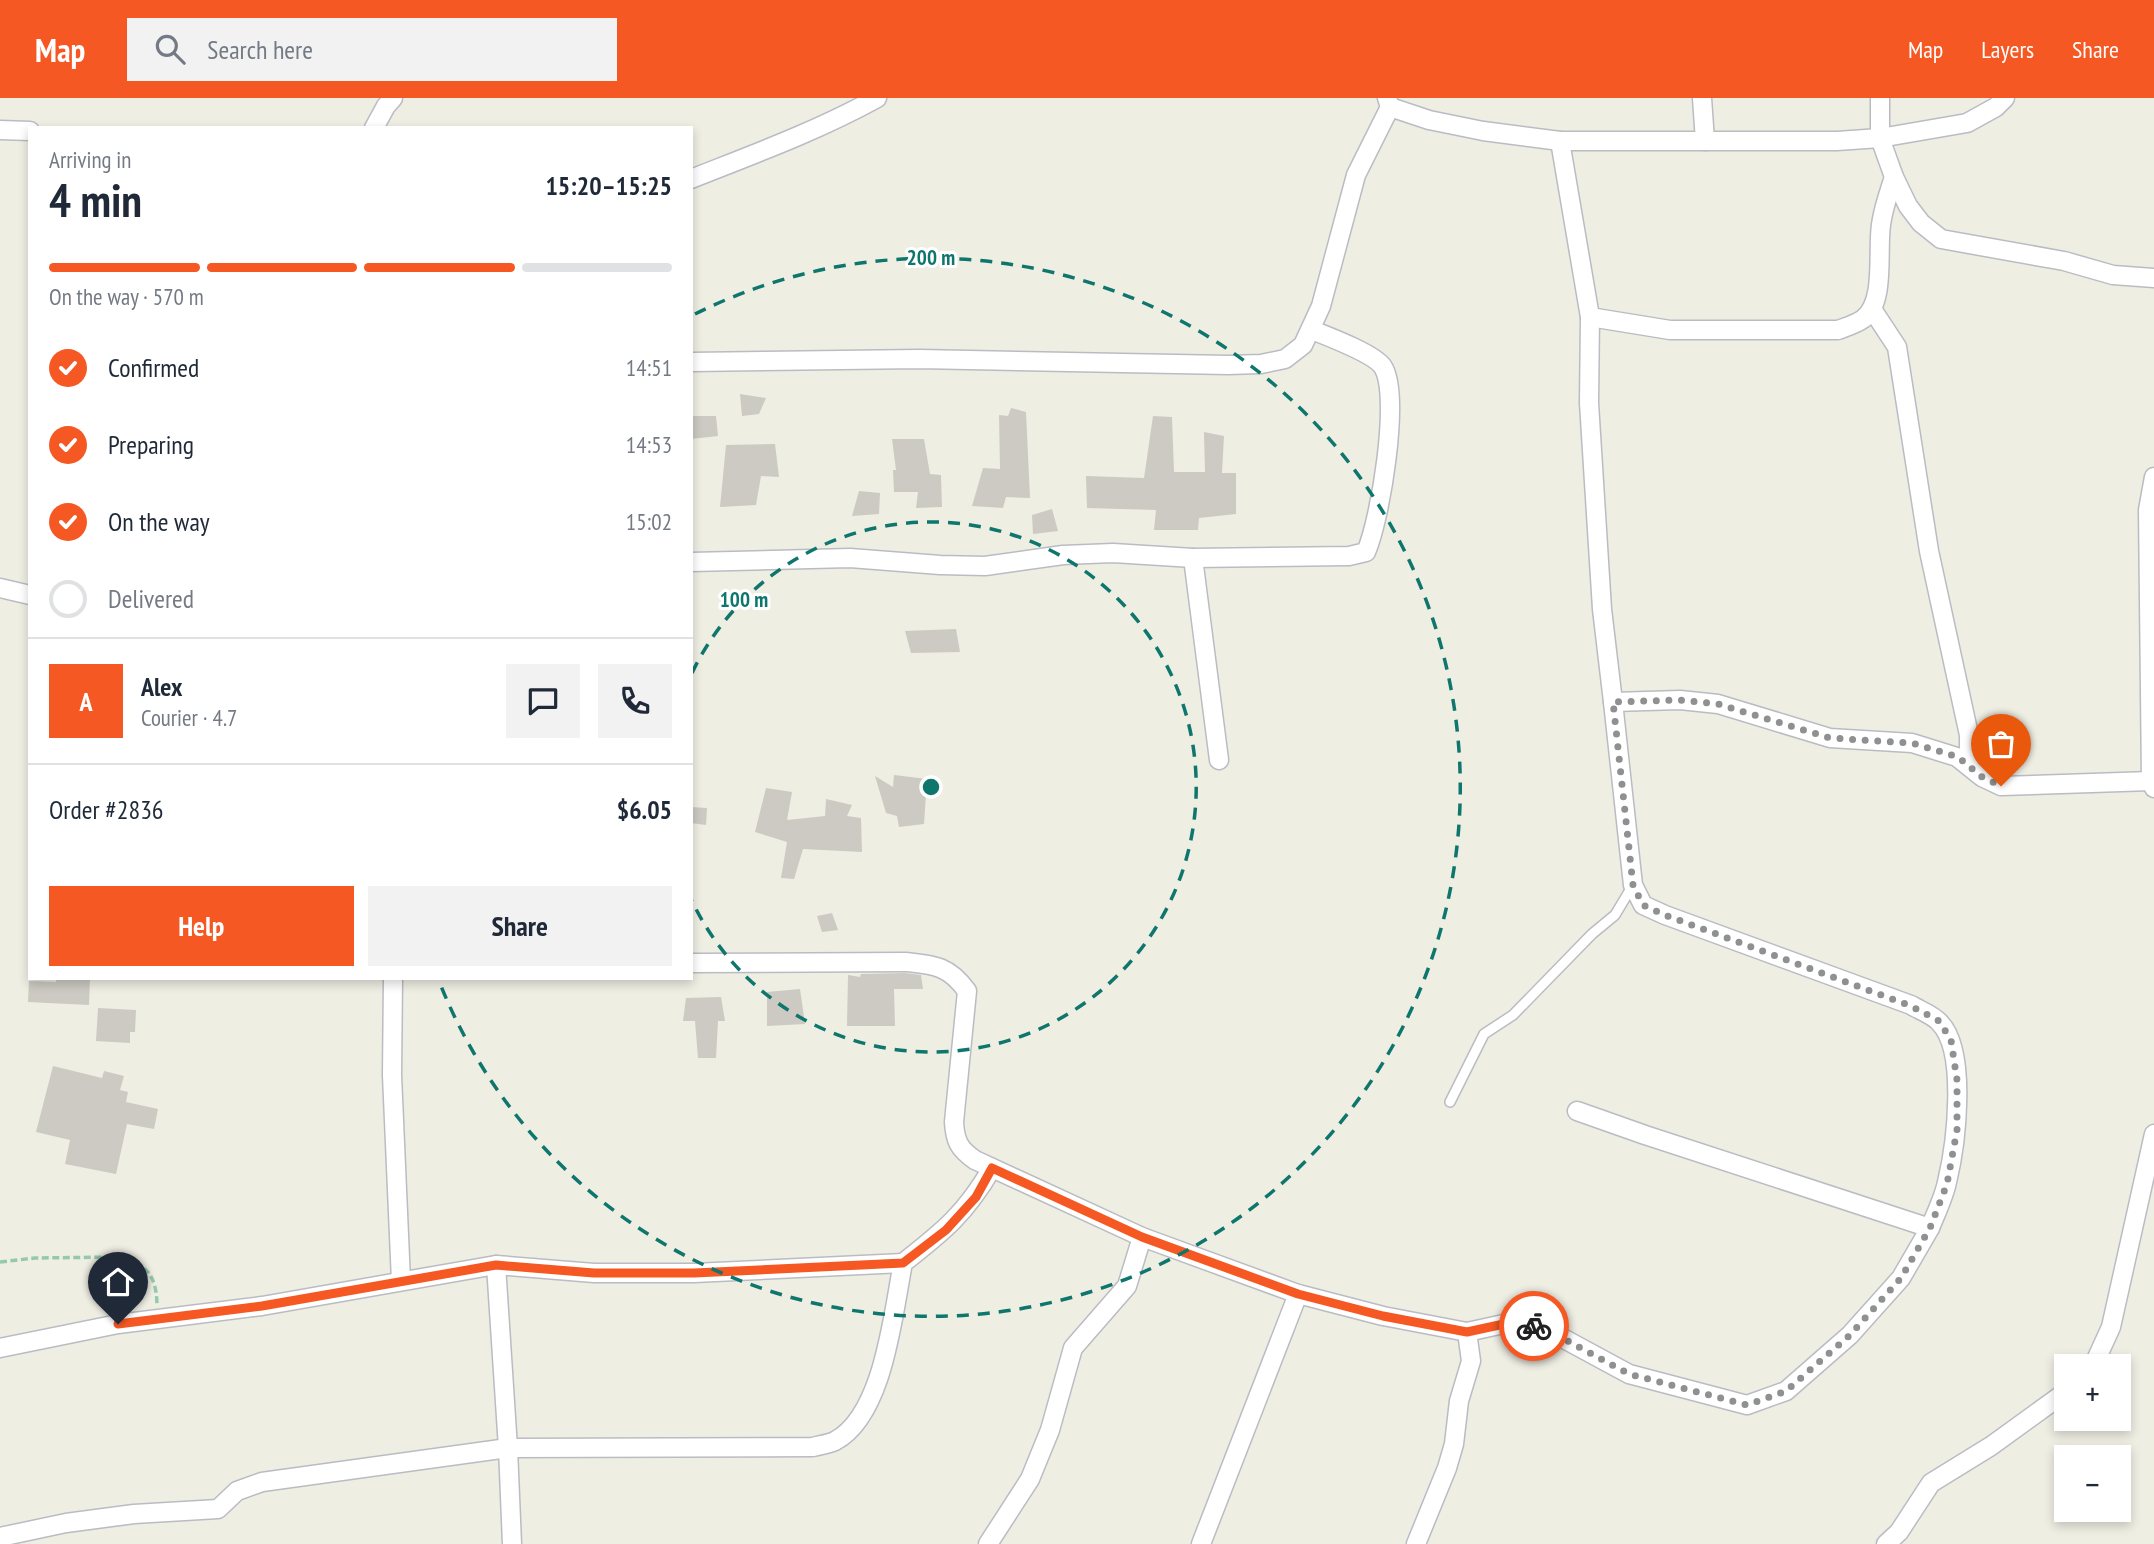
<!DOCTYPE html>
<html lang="en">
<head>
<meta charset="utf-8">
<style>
  :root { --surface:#fff; --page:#f2f2f3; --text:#1f2937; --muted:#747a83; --line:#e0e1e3; --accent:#f55822 }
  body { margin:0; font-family:"PT Sans Narrow",sans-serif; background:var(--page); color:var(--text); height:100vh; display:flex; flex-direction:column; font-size:26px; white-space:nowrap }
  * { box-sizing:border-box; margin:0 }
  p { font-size:23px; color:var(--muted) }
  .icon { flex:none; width:38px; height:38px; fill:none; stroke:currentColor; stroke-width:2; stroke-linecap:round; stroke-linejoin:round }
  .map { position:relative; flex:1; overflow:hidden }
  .sheet { position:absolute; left:28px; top:28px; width:665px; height:854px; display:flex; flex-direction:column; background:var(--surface); border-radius:0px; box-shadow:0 4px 10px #0003 }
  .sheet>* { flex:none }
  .buttons { position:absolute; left:2054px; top:1256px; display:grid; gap:14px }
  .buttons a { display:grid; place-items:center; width:77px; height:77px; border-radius:0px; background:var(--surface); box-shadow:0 4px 10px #0003; font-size:35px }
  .pin { position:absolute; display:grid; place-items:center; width:60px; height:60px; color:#fff; margin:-72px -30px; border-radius:50% 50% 50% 0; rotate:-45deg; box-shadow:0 0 7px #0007 }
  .pin .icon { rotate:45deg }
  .courier { position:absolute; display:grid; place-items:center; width:70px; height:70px; margin:-35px; border:5px solid #f55822; border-radius:50%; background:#fff; color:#222; box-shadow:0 2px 9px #0007 }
  .summary em { font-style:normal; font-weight:700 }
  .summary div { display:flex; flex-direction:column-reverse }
  .summary { display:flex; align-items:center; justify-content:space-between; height:119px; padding:0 21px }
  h1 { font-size:46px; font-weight:700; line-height:52px }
  .bar { display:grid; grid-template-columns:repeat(4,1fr); gap:10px 7px; align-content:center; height:84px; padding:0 21px }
  .bar i { height:9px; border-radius:5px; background:var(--line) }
  .bar .active { background:var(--accent) }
  .bar p { grid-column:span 4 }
  .line { display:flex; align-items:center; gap:18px; padding:0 21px; border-top:2px solid var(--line) }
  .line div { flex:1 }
  .round { display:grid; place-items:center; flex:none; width:74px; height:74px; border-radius:0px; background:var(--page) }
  ol { padding:0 21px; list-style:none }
  li { display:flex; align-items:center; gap:21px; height:77px }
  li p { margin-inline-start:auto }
  li .icon { padding:7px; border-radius:50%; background:var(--accent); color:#fff; stroke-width:4 }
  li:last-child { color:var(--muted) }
  li i { width:38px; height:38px; border:4px solid var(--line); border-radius:50% }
  .primary-button { display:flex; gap:14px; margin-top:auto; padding:14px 21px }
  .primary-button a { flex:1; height:80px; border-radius:0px; background:var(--accent); color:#fff; font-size:28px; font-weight:700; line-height:80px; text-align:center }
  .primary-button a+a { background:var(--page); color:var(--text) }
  header { display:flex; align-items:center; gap:42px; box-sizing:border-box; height:98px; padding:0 35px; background:var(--accent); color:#fff }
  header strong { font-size:33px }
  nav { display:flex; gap:38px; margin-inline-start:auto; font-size:24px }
  .search { width:490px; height:63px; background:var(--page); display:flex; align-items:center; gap:18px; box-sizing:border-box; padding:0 24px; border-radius:0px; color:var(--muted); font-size:26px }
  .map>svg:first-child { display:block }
  .building { fill:#cccac2 }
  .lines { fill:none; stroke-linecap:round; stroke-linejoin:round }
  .lane-casing { stroke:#babcc3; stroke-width:12 }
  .street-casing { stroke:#babcc3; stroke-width:21 }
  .path { stroke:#95c9ad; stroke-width:3.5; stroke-dasharray:7 3.5; stroke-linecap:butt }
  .lane { stroke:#fff; stroke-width:9 }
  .street { stroke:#fff; stroke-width:18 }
  .done { stroke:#8f9091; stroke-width:7; stroke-dasharray:0 12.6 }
  .route { stroke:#f55822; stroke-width:9 }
  .ring { fill:none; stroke:#0f766e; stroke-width:3.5; stroke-dasharray:12 9 }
  .centre { fill:#0f766e; stroke:#fff; stroke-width:3.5 }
  .ring-label { font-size:21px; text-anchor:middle; font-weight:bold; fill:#0f766e; stroke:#fff; stroke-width:6; stroke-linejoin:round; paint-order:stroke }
</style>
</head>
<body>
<header>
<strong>Map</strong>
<div class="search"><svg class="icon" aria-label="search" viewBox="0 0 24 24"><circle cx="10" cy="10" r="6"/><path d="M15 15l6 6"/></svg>Search here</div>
<nav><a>Map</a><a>Layers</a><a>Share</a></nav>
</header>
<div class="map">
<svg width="2154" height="1446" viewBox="0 0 2154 1446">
  <rect width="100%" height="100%" fill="#efeee3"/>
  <g class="building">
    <polygon points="740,296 766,300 759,316 742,318"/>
    <polygon points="1011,310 1026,314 1030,400 1006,399 1003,410 972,408 983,370 1000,371 999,317 1008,318"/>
    <polygon points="691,318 716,318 718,338 691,341"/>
    <polygon points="1153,318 1172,319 1174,374 1205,374 1204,334 1224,338 1222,375 1236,375 1236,416 1199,420 1198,432 1154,432 1156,412 1087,410 1086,378 1144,380"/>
    <polygon points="892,341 924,341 930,376 941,377 942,409 916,410 918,394 894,394 893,372 896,372"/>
    <polygon points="775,346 779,379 761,378 756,407 720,409 726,347"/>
    <polygon points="859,393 880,395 879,416 852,418"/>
    <polygon points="1052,411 1058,433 1033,436 1032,417"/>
    <polygon points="956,531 960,554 911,555 905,533"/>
    <polygon points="894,677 927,681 924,726 899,729 897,718 886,715 875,678 893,689"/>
    <polygon points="766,690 792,694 787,722 825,718 826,701 852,707 847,718 861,720 862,754 803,751 794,781 781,780 787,744 755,734"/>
    <polygon points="691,709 707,710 706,727 691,725"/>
    <polygon points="832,815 838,832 822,834 817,818"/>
    <polygon points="905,875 921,877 923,891 894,891 895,928 847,928 848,877 860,879 861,876"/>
    <polygon points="56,880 90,880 89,907 28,904 29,883 56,884"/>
    <polygon points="800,891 805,926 767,928 767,894"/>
    <polygon points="721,899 725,923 718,923 716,960 698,960 695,923 683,923 686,900"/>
    <polygon points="98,910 136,912 135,934 130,934 130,945 96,943"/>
    <polygon points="53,968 102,980 104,973 124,978 120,992 128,994 126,1004 158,1011 154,1031 127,1026 116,1076 65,1066 70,1042 36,1034"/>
  </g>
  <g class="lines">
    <g class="lane-casing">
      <polyline id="lane" points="1450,1004 1484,936 1513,917 1592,836 1615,817 1633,787"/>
    </g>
    <g class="street-casing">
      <g id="street">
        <polyline points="1702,0 1705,43"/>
        <polyline points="1880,0 1880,40 1894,79 1908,108 1921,125 1941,141 2064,163 2113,177 2154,180"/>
        <polyline points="1390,9 1429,22 1483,33 1560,43 1837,43 1880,40 1967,25 1996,9 2005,0"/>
        <polyline points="374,30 386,8 393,0"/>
        <polyline points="0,32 30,33"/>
        <polyline points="1560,43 1590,219 1589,305 1602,511 1613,604"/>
        <path d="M 691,81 C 754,56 817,33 877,0"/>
        <polyline points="1872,211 1897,249 1929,453 1969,637 1969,668"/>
        <path d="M 1590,219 L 1670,232 L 1838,232 C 1846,229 1856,226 1863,221 C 1886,205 1877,152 1881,127 C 1883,111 1889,94 1894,79"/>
        <polyline points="691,264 919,261 1228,267 1261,266 1285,261 1303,247 1321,208 1356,77 1390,9 1387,0"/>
        <polyline points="1193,460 1219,662"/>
        <path d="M 691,464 L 850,460 L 940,467 L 985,468 L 1063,457 L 1113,455 L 1193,460 L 1349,458 L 1366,454 C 1380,423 1401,298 1383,269 C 1375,256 1327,238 1312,232"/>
        <polyline points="0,490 30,497"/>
        <polyline points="2151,683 2148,412 2154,379"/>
        <path d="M 691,865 L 906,864 C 935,867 949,868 967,893 L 954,1024 C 955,1043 959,1051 975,1062 L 1142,1139 L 1298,1196 L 1383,1218 L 1467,1234 L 1513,1224 L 1544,1230 L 1629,1276 L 1747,1307 L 1786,1293 L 1850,1237 L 1901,1180 L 1930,1130"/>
        <polyline points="393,880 392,977 401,1183"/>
        <path d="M 1577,1013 L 1645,1037 L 1930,1130 C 1936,1115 1944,1099 1947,1084 C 1956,1047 1968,952 1939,924 C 1933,917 1919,912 1911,907 L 1665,817 L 1643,807 L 1633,787 L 1613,604 L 1680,602 L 1718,606 L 1830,640 L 1912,645 L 1957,659 L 1982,679 L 2001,688 L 2151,683 L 2154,690"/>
        <polyline points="496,1167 508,1350 512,1446"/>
        <polyline points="0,1250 118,1226 262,1208 496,1167 594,1175 694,1175 903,1165"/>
        <polyline points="2091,1269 2095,1264 2111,1229 2154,1036"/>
        <path d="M 0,1439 L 66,1425 L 134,1416 L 218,1411 L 237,1393 L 262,1384 L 508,1350 L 813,1349 C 820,1347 829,1346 835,1343 C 884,1317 893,1215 903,1165 C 944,1133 966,1115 992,1070"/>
        <polyline points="988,1446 1030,1381 1050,1332 1073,1250 1127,1188 1142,1139"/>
        <polyline points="1201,1446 1298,1196"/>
        <polyline points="1416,1446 1447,1370 1454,1346 1459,1303 1471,1263 1467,1234"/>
        <polyline points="1886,1446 1899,1434 1931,1385 1991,1348 2067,1293"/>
      </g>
    </g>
    <path class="path" d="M 0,1164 L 35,1160 L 122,1159 C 148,1168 156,1178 157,1206"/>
    <use href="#lane" class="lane"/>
    <use href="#street" class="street"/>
  </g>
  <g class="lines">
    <polyline class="done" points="1534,1228 1544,1230 1629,1276 1747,1307 1786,1293 1850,1237 1901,1180 1930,1130 1947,1086 1957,1032 1957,982 1951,942 1939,923 1911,908 1665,817 1643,807 1633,787 1613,604 1680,602 1718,606 1830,640 1912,645 1958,659 1982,679 2001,688"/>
    <polyline class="route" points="118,1226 262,1208 496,1167 594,1175 694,1175 903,1165 946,1132 976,1099 992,1070 1142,1139 1298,1196 1383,1218 1467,1234 1513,1224 1534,1228"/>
  </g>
  <g class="ring">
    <path d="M692 575A265 265 0 1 1 692 803"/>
    <path d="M695 216A529 529 0 1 1 439 883"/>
  </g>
  <circle cx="931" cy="689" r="10" class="centre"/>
  <g class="ring-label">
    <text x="931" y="167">200 m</text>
    <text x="744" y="509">100 m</text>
  </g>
</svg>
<div class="buttons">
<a>+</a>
<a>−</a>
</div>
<div class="pin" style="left:2001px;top:688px;background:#ea580c"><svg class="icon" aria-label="bag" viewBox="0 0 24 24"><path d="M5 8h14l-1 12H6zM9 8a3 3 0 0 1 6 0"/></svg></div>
<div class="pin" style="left:118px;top:1226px;background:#1f2937"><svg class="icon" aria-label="home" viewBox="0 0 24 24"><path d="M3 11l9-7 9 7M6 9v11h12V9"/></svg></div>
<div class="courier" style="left:1534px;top:1228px"><svg class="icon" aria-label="bike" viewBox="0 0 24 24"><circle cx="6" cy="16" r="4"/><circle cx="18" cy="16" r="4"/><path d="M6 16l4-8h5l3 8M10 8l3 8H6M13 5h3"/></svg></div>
<section class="sheet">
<div class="summary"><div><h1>4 min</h1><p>Arriving in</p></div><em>15:20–15:25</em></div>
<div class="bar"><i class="active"></i><i class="active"></i><i class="active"></i><i></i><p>On the way · 570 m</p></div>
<ol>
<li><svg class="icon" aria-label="check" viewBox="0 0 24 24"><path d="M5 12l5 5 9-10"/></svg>Confirmed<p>14:51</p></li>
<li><svg class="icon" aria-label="check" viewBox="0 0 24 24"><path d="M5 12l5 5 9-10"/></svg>Preparing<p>14:53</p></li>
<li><svg class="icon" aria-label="check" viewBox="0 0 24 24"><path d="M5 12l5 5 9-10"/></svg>On the way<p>15:02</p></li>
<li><i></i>Delivered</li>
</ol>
<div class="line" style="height:126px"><b class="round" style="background:var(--accent);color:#fff">A</b><div><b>Alex</b><p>Courier · 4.7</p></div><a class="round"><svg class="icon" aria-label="chat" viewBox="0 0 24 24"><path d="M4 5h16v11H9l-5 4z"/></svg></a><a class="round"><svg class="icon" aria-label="phone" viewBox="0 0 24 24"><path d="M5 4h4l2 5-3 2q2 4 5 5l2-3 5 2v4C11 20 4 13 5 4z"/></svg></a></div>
<div class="line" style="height:91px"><div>Order #2836</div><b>$6.05</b></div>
<div class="primary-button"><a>Help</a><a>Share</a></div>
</section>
</div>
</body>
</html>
